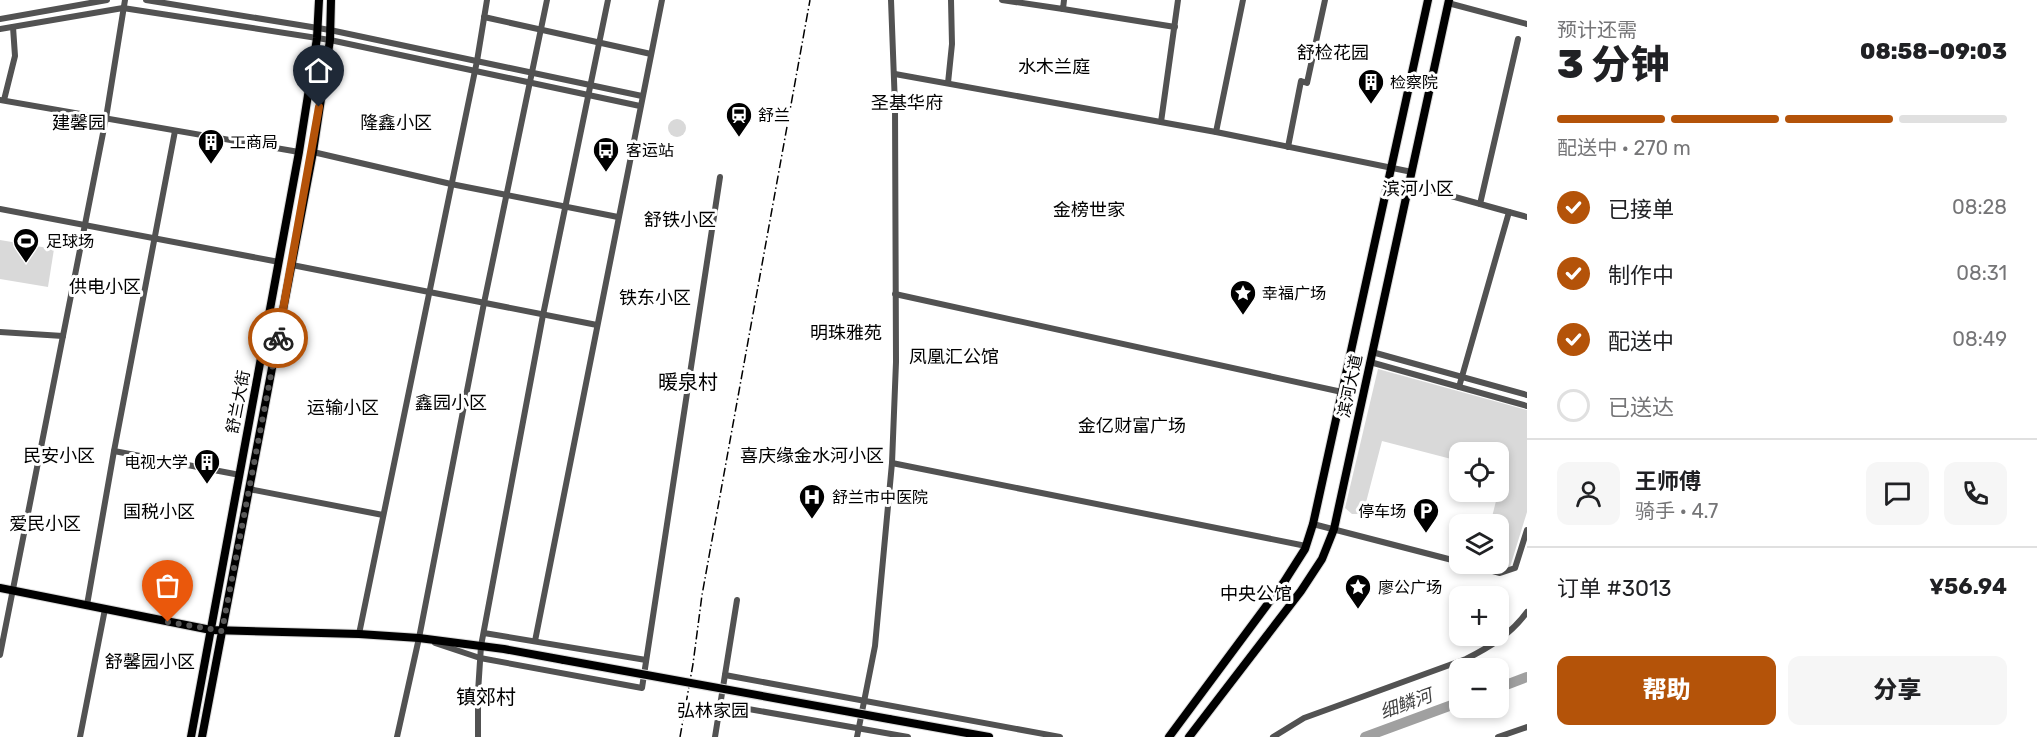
<!DOCTYPE html>
<html lang="zh">
<head>
<meta charset="utf-8">
<style>
  :root { --surface:#fff; --page:#f6f6f6; --text:#202124; --muted:#757577; --line:#e0e0e0; --accent:#b45309 }
  body { margin:0; font-family:Rubik,"Noto Sans SC",sans-serif; background:var(--page); color:var(--text); height:100vh; display:flex; flex-direction:column; font-size:22px; white-space:nowrap }
  * { box-sizing:border-box; margin:0 }
  p { font-size:20px; color:var(--muted) }
  .icon { flex:none; width:33px; height:33px; fill:none; stroke:currentColor; stroke-width:2; stroke-linecap:round; stroke-linejoin:round }
  .map { position:relative; flex:1; overflow:hidden }
  .side { display:flex; flex-direction:column; background:var(--surface); width:510px }
  .side>* { flex:none }
  .buttons { position:absolute; left:1449px; top:442px; display:grid; gap:12px }
  .buttons a { display:grid; place-items:center; width:60px; height:60px; border-radius:12px; background:var(--surface); box-shadow:0 3px 9px #0003; font-size:30px }
  .pin { position:absolute; display:grid; place-items:center; width:51px; height:51px; color:#fff; margin:-62px -26px; border-radius:50% 50% 50% 0; rotate:-45deg; box-shadow:0 0 6px #0007 }
  .pin .icon { rotate:45deg }
  .courier { position:absolute; display:grid; place-items:center; width:60px; height:60px; margin:-30px; border:4px solid #b45309; border-radius:50%; background:#fff; color:#222; box-shadow:0 2px 8px #0007 }
  .head em { font-style:normal; font-weight:800 }
  .head div { display:flex; flex-direction:column-reverse }
  .head { display:flex; align-items:center; justify-content:space-between; height:102px; padding:0 30px }
  h1 { font-size:39px; font-weight:800; line-height:45px }
  .bar { display:grid; grid-template-columns:repeat(4,1fr); gap:9px 6px; align-content:center; height:72px; padding:0 30px }
  .bar i { height:8px; border-radius:4px; background:var(--line) }
  .bar .active { background:var(--accent) }
  .bar p { grid-column:span 4 }
  .line { display:flex; align-items:center; gap:15px; padding:0 30px; border-top:2px solid var(--line) }
  .line div { flex:1 }
  .round { display:grid; place-items:center; flex:none; width:63px; height:63px; border-radius:12px; background:var(--page) }
  ol { padding:0 30px; list-style:none }
  li { display:flex; align-items:center; gap:18px; height:66px }
  li p { margin-inline-start:auto }
  li .icon { padding:6px; border-radius:50%; background:var(--accent); color:#fff; stroke-width:4 }
  li:last-child { color:var(--muted) }
  li i { width:33px; height:33px; border:3px solid var(--line); border-radius:50% }
  .button { display:flex; gap:12px; margin-top:auto; padding:12px 30px }
  .button a { flex:1; height:69px; border-radius:12px; background:var(--accent); color:#fff; font-size:24px; font-weight:800; line-height:69px; text-align:center }
  .button a+a { background:var(--page); color:var(--text) }
  main { display:flex; flex:1; min-height:0 }
  .map>svg:first-child { display:block }
  .green { fill:#d9d9d9 }
  .lines { fill:none; stroke-linecap:round; stroke-linejoin:round }
  .river { stroke:#a0a0a0; stroke-width:10 }
  .major-casing { stroke:#dbdbdb; stroke-width:10 }
  .minor { stroke:#525252; stroke-width:6 }
  .major { stroke:#000; stroke-width:8 }
  .rail { stroke:#000; stroke-width:1.5; stroke-dasharray:9 3 1.5 3; stroke-linecap:butt }
  .major-bridge-casing { stroke:#dbdbdb; stroke-width:10; stroke-linecap:butt }
  .major-bridge { stroke:#000; stroke-width:8 }
  .done { stroke:#595959; stroke-width:6; stroke-dasharray:0 10.8 }
  .route { stroke:#b45309; stroke-width:8 }
  .labels { text-anchor:middle; dominant-baseline:central; stroke-width:6; stroke-linejoin:round; paint-order:stroke }
  .poi-label { font-size:16px; fill:#000; stroke:#fff; text-anchor:start }
  .street-label { font-size:16px; fill:#000; stroke:#fff }
  .neighbourhood-label { font-size:18px; fill:#000; stroke:#fff }
  .water-label { font-size:18px; font-style:italic; fill:#414141; stroke:#fff }
  .quarter-label { font-size:20px; fill:#000; stroke:#fff }
</style>
</head>
<body>
<main>
<div class="map">
<svg width="1527" height="737" viewBox="0 0 1527 737">
  <rect width="100%" height="100%" fill="#fff"/>
  <g class="green">
    <circle cx="677" cy="128" r="9"/>
    <polygon points="0,240 54,249 48,287 0,279"/>
    <polygon points="1378,369 1527,410 1527,512 1510,567 1500,569 1481,564 1498,564 1498,525 1490,525 1503,473 1499,471 1498,453 1460,453 1459,461 1382,441 1363,514 1352,514 1345,508"/>
  </g>
  <g class="lines">
    <g class="river">
      <polyline points="1498,688 1527,677"/>
      <polyline points="1365,737 1460,702"/>
    </g>
    <g class="major-casing">
      <g id="major">
        <polyline points="0,588 211,630 359,634 419,638 504,649 564,660"/>
        <polyline points="889,719 989,737"/>
        <polyline points="191,737 299,152 317,38 319,0"/>
        <polyline points="202,737 313,152 330,40 331,0"/>
        <polyline points="1169,737 1284,582 1305,549 1313,524 1428,0"/>
        <polyline points="1189,737 1301,591 1322,559 1334,529 1449,0"/>
      </g>
    </g>
    <g class="minor">
      <polyline points="146,0 330,30 642,96"/>
      <polyline points="1002,0 1063,9 1064,0"/>
      <polyline points="1448,3 1527,24"/>
      <polyline points="1063,9 1175,27"/>
      <polyline points="484,17 651,54"/>
      <polyline points="0,19 107,0"/>
      <polyline points="0,29 123,8 330,40 640,106"/>
      <polyline points="895,74 1216,132 1412,172"/>
      <polyline points="948,83 952,44 951,0"/>
      <polyline points="0,100 299,152"/>
      <polyline points="4,100 15,56 13,27"/>
      <polyline points="1161,122 1178,0"/>
      <polyline points="1216,132 1243,0"/>
      <polyline points="1288,147 1301,81 1307,83 1325,0"/>
      <polyline points="313,152 451,184 618,217"/>
      <polyline points="1408,184 1509,212 1459,387"/>
      <polyline points="1480,204 1518,39"/>
      <polyline points="0,209 279,262"/>
      <polyline points="1509,212 1527,217"/>
      <polyline points="292,265 597,325"/>
      <polyline points="895,294 1342,392"/>
      <polyline points="0,332 63,336"/>
      <polyline points="1372,352 1527,395"/>
      <polyline points="1370,362 1527,406"/>
      <polyline points="114,451 240,475"/>
      <polyline points="892,463 1306,546"/>
      <polyline points="249,489 383,515"/>
      <polyline points="1313,524 1460,562"/>
      <polyline points="1468,564 1500,573 1515,568 1527,530"/>
      <polyline points="87,605 114,451 175,131"/>
      <polyline points="484,633 646,660"/>
      <polyline points="359,634 477,61 487,0"/>
      <polyline points="535,641 662,0"/>
      <polyline points="435,643 480,658 642,688 720,177"/>
      <polyline points="0,655 106,118 125,0"/>
      <polyline points="725,675 1060,737"/>
      <polyline points="720,704 908,737"/>
      <polyline points="80,737 105,609"/>
      <polyline points="397,737 419,638 484,303 547,0"/>
      <polyline points="478,737 478,692 481,646 543,315 608,0"/>
      <polyline points="715,737 737,600"/>
      <polyline points="857,737 875,646 892,463 896,362 895,106 891,0"/>
      <path d="M 1273,737 L 1304,718 L 1466,659 C 1490,647 1511,634 1527,612"/>
      <polyline points="1498,737 1527,727"/>
    </g>
    <use href="#major" class="major"/>
    <polyline class="rail" points="680,737 693,664 702,595 810,0"/>
    <g class="major-bridge-casing">
      <polyline id="major-bridge" points="564,660 889,719"/>
    </g>
    <use href="#major-bridge" class="major-bridge"/>
  </g>
  <g class="lines">
    <polyline class="done" points="168,622 222,631 278,338"/>
    <polyline class="route" points="278,338 319,107"/>
  </g>
  <defs>
    <g id="building-pin" transform="scale(1.35)"><path d="M0 17L-7.5 6A9.5 9.5 0 1 1 7.5 6Z" fill="#000" stroke="#fff"/><path d="M-4-6H4V6H1V3H-1V6H-4ZM-2.5-4.3h1.7v1.8h-1.7ZM.8-4.3h1.7v1.8H.8ZM-2.5-1h1.7V.8h-1.7ZM.8-1h1.7V.8H.8Z" fill="#fff"/></g>
    <g id="station-pin" transform="scale(1.35)"><path d="M0 17L-7.5 6A9.5 9.5 0 1 1 7.5 6Z" fill="#000" stroke="#fff"/><path d="M-3-6H3Q5-6 5-4V2Q5 4 3 4L4.5 6H3L1.5 4h-3L-3 6H-4.5L-3 4Q-5 4-5 2V-4Q-5-6-3-6ZM-3.5-4v3h7v-3ZM-3.5 1v1.5H-2V1ZM2 1v1.5H3.5V1Z" fill="#fff"/></g>
    <g id="bus-pin" transform="scale(1.35)"><path d="M0 17L-7.5 6A9.5 9.5 0 1 1 7.5 6Z" fill="#000" stroke="#fff"/><path d="M-5-6H5V4H4V6H2V4H-2V6H-4V4H-5ZM-3.5-4V0h7V-4ZM-3.5 1.2v1.5H-2V1.2ZM2 1.2v1.5H3.5V1.2Z" fill="#fff"/></g>
    <g id="stadium-pin" transform="scale(1.35)"><path d="M0 17L-7.5 6A9.5 9.5 0 1 1 7.5 6Z" fill="#000" stroke="#fff"/><path d="M0-5a6.5 5 0 1 0 0 10a6.5 5 0 1 0 0-10ZM-3.5-1.8h7v3.6h-7Z" fill="#fff"/></g>
    <g id="sight-pin" transform="scale(1.35)"><path d="M0 17L-7.5 6A9.5 9.5 0 1 1 7.5 6Z" fill="#000" stroke="#fff"/><path d="M0-6L1.8-2.2L6-1.7L2.9 1.2L3.7 5.4L0 3.3L-3.7 5.4L-2.9 1.2L-6-1.7L-1.8-2.2Z" fill="#fff"/></g>
    <g id="hospital-pin" transform="scale(1.35)"><path d="M0 17L-7.5 6A9.5 9.5 0 1 1 7.5 6Z" fill="#000" stroke="#fff"/><path d="M-5-5h3v3.5h4V-5h3V5h-3V1.5h-4V5h-3Z" fill="#fff"/></g>
    <g id="parking-pin" transform="scale(1.35)"><path d="M0 17L-7.5 6A9.5 9.5 0 1 1 7.5 6Z" fill="#000" stroke="#fff"/><path d="M-3.5-5.5H1a3.5 3.5 0 0 1 0 7H-1V5.5H-3.5ZM-1-3.4V-.6H.8a1.4 1.4 0 0 0 0-2.8Z" fill="#fff"/></g>
  </defs>
  <g fill-rule="evenodd">
    <use href="#building-pin" x="1371" y="82"/>
    <use href="#station-pin" x="739" y="115"/>
    <use href="#building-pin" x="211" y="142"/>
    <use href="#bus-pin" x="606" y="150"/>
    <use href="#stadium-pin" x="26" y="241"/>
    <use href="#sight-pin" x="1243" y="293"/>
    <use href="#building-pin" x="207" y="462"/>
    <use href="#hospital-pin" x="812" y="497"/>
    <use href="#parking-pin" x="1426" y="511"/>
    <use href="#sight-pin" x="1358" y="587"/>
  </g>
  <g class="labels">
    <g class="poi-label">
      <text x="1390" y="82">检察院</text>
      <text x="758" y="115">舒兰</text>
      <text x="230" y="142">工商局</text>
      <text x="626" y="150">客运站</text>
      <text x="46" y="241">足球场</text>
      <text x="1262" y="293">幸福广场</text>
      <text x="188" y="462" text-anchor="end">电视大学</text>
      <text x="832" y="497">舒兰市中医院</text>
      <text x="1406" y="511" text-anchor="end">停车场</text>
      <text x="1378" y="587">廖公广场</text>
    </g>
    <g class="street-label">
      <text transform="translate(1350 386) rotate(-78)">滨河大道</text>
      <text transform="translate(238 402) rotate(-79)">舒兰大街</text>
    </g>
    <g class="neighbourhood-label">
      <text x="1333" y="53">舒检花园</text>
      <text x="1054" y="67">水木兰庭</text>
      <text x="907" y="103">圣基华府</text>
      <text x="79" y="123">建馨园</text>
      <text x="396" y="123">隆鑫小区</text>
      <text x="1418" y="189">滨河小区</text>
      <text x="1089" y="210">金榜世家</text>
      <text x="680" y="220">舒铁小区</text>
      <text x="105" y="287">供电小区</text>
      <text x="655" y="298">铁东小区</text>
      <text x="846" y="333">明珠雅苑</text>
      <text x="954" y="357">凤凰汇公馆</text>
      <text x="451" y="403">鑫园小区</text>
      <text x="343" y="408">运输小区</text>
      <text x="1132" y="426">金亿财富广场</text>
      <text x="59" y="456">民安小区</text>
      <text x="812" y="456">喜庆缘金水河小区</text>
      <text x="159" y="512">国税小区</text>
      <text x="45" y="524">爱民小区</text>
      <text x="1256" y="594">中央公馆</text>
      <text x="150" y="662">舒馨园小区</text>
      <text x="713" y="711">弘林家园</text>
    </g>
    <g class="water-label">
      <text transform="translate(1406 704) rotate(-20)">细鳞河</text>
    </g>
    <g class="quarter-label">
      <text x="688" y="382">暖泉村</text>
      <text x="486" y="697">镇郊村</text>
    </g>
  </g>
</svg>
<div class="buttons">
<a><svg class="icon" aria-label="locate" viewBox="0 0 24 24"><circle cx="12" cy="12" r="6"/><path d="M12 2v4M12 18v4M2 12h4M18 12h4"/></svg></a>
<a><svg class="icon" aria-label="layers" viewBox="0 0 24 24"><path d="M12 4l9 5-9 5-9-5zM3 14l9 5 9-5"/></svg></a>
<a>+</a>
<a>−</a>
</div>
<div class="pin" style="left:168px;top:622px;background:#ea580c"><svg class="icon" aria-label="bag" viewBox="0 0 24 24"><path d="M5 8h14l-1 12H6zM9 8a3 3 0 0 1 6 0"/></svg></div>
<div class="pin" style="left:319px;top:107px;background:#1f2937"><svg class="icon" aria-label="home" viewBox="0 0 24 24"><path d="M3 11l9-7 9 7M6 9v11h12V9"/></svg></div>
<div class="courier" style="left:278px;top:338px"><svg class="icon" aria-label="bike" viewBox="0 0 24 24"><circle cx="6" cy="16" r="4"/><circle cx="18" cy="16" r="4"/><path d="M6 16l4-8h5l3 8M10 8l3 8H6M13 5h3"/></svg></div>
</div>
<section class="side">
<div class="head"><div><h1>3 分钟</h1><p>预计还需</p></div><em>08:58–09:03</em></div>
<div class="bar"><i class="active"></i><i class="active"></i><i class="active"></i><i></i><p>配送中 · 270 m</p></div>
<ol>
<li><svg class="icon" aria-label="check" viewBox="0 0 24 24"><path d="M5 12l5 5 9-10"/></svg>已接单<p>08:28</p></li>
<li><svg class="icon" aria-label="check" viewBox="0 0 24 24"><path d="M5 12l5 5 9-10"/></svg>制作中<p>08:31</p></li>
<li><svg class="icon" aria-label="check" viewBox="0 0 24 24"><path d="M5 12l5 5 9-10"/></svg>配送中<p>08:49</p></li>
<li><i></i>已送达</li>
</ol>
<div class="line" style="height:108px"><a class="round"><svg class="icon" aria-label="person" viewBox="0 0 24 24"><circle cx="12" cy="8" r="4"/><path d="M4 21q1-7 8-7t8 7"/></svg></a><div><b>王师傅</b><p>骑手 · 4.7</p></div><a class="round"><svg class="icon" aria-label="chat" viewBox="0 0 24 24"><path d="M4 5h16v11H9l-5 4z"/></svg></a><a class="round"><svg class="icon" aria-label="phone" viewBox="0 0 24 24"><path d="M5 4h4l2 5-3 2q2 4 5 5l2-3 5 2v4C11 20 4 13 5 4z"/></svg></a></div>
<div class="line" style="height:78px"><div>订单 #3013</div><b>¥56.94</b></div>
<div class="button"><a>帮助</a><a>分享</a></div>
</section>
</main>
</body>
</html>
